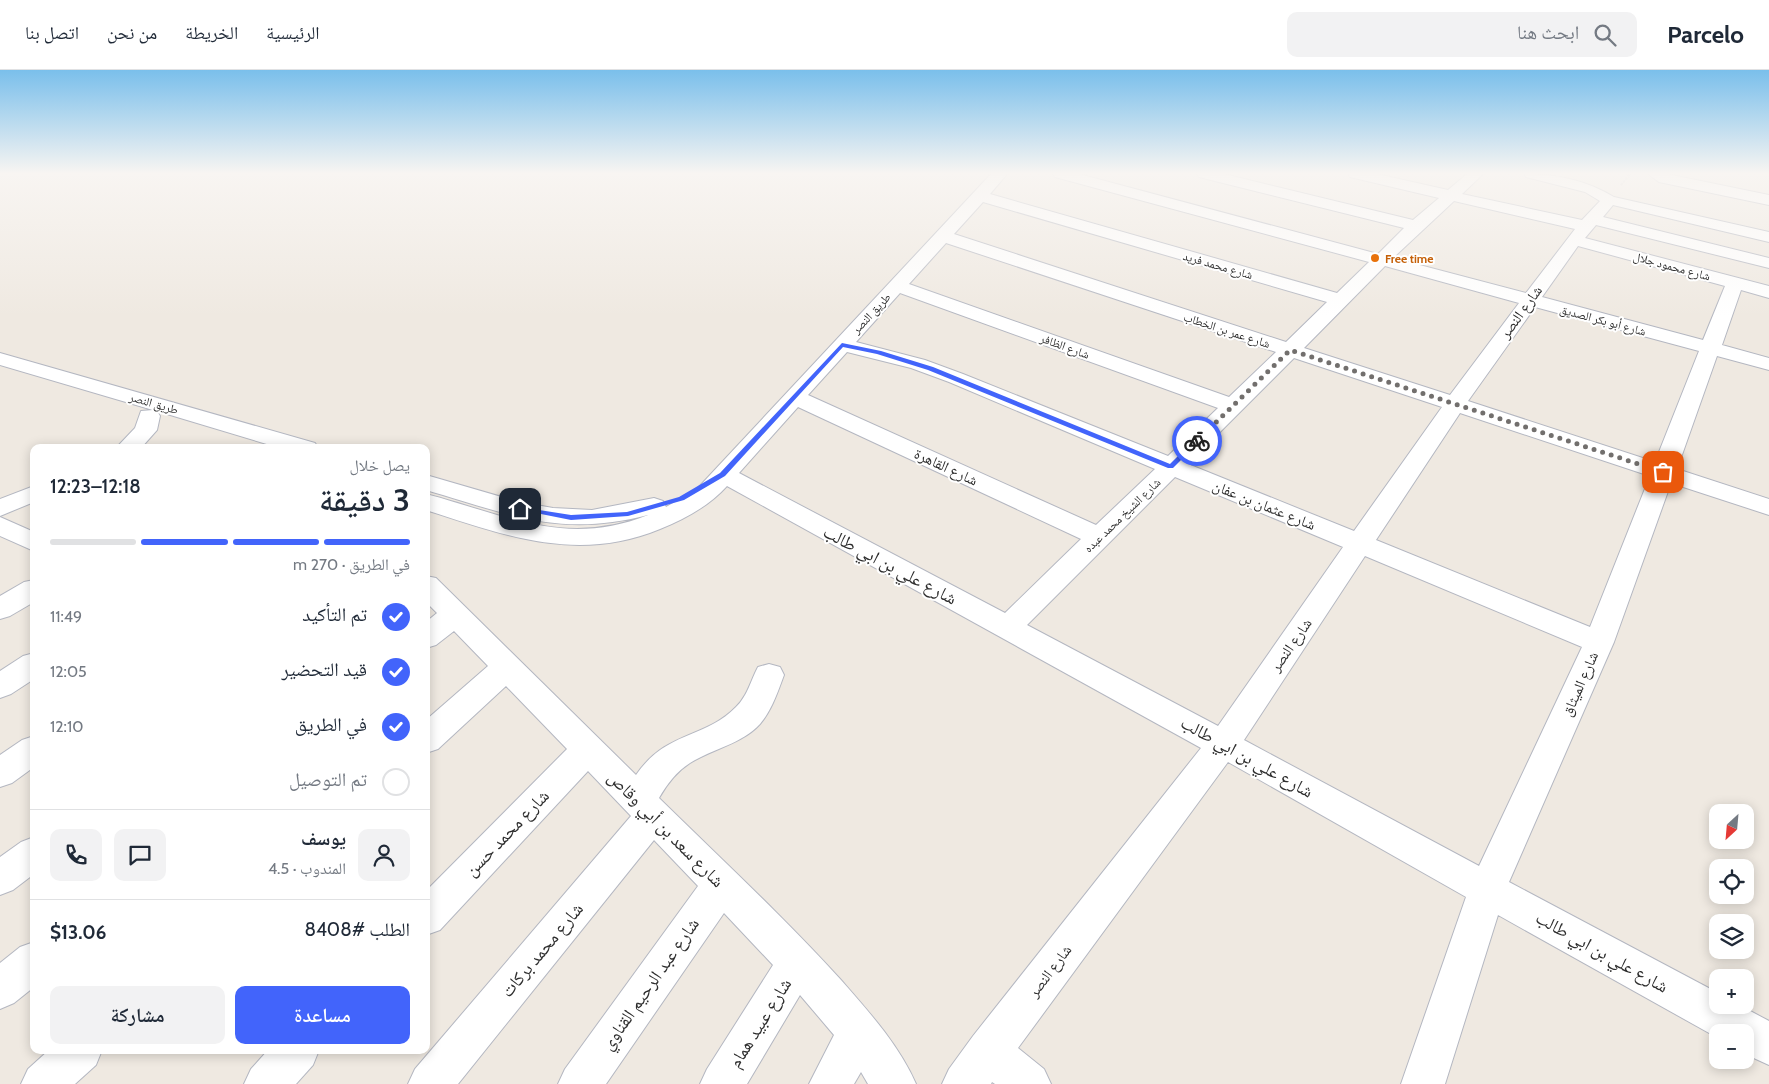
<!DOCTYPE html>
<html lang="ar">
<head>
<meta charset="utf-8">
<style>
  :root { --surface:#fff; --page:#f2f2f3; --text:#1f2937; --muted:#747a83; --line:#e0e1e3; --accent:#4264fb }
  body { margin:0; font-family:Cabin,"Noto Naskh Arabic",sans-serif; background:var(--page); color:var(--text); direction:rtl; height:100vh; display:flex; flex-direction:column; font-size:19px; white-space:nowrap }
  * { box-sizing:border-box; margin:0 }
  p { font-size:16px; color:var(--muted) }
  .icon { flex:none; width:28px; height:28px; fill:none; stroke:currentColor; stroke-width:2; stroke-linecap:round; stroke-linejoin:round }
  .map { position:relative; flex:1; overflow:hidden; direction:ltr }
  .drawer { position:absolute; left:30px; top:374px; width:400px; height:610px; display:flex; flex-direction:column; background:var(--surface); border-radius:10px; box-shadow:0 2px 12px #0003; direction:rtl }
  .drawer>* { flex:none }
  .needle { width:32px; rotate:206deg }
  .controls { position:absolute; left:1709px; top:734px; display:grid; gap:10px }
  .controls a { display:grid; place-items:center; width:45px; height:45px; border-radius:10px; background:var(--surface); box-shadow:0 2px 12px #0003; font-size:25px }
  .pin { position:absolute; display:grid; place-items:center; width:42px; height:42px; color:#fff; margin:-21px; border-radius:10px; box-shadow:0 2px 8px #0006 }
  .courier { position:absolute; display:grid; place-items:center; width:50px; height:50px; margin:-25px; border:4px solid #4264fb; border-radius:50%; background:#fff; color:#222; box-shadow:0 1px 6px #0007 }
  .head em { font-style:normal; font-weight:600 }
  .head div { display:flex; flex-direction:column-reverse }
  .head { display:flex; align-items:center; justify-content:space-between; height:85px; padding:0 20px }
  h1 { font-size:32px; font-weight:600; line-height:38px }
  .bar { display:grid; grid-template-columns:repeat(4,1fr); gap:8px 5px; align-content:center; height:60px; padding:0 20px }
  .bar i { height:6px; border-radius:4px; background:var(--line) }
  .bar .active { background:var(--accent) }
  .bar p { grid-column:span 4 }
  .line { display:flex; align-items:center; gap:12px; padding:0 20px; border-top:1px solid var(--line) }
  .line div { flex:1 }
  .round { display:grid; place-items:center; flex:none; width:52px; height:52px; border-radius:10px; background:var(--page) }
  ol { padding:0 20px; list-style:none }
  li { display:flex; align-items:center; gap:15px; height:55px }
  li p { margin-inline-start:auto }
  li .icon { padding:5px; border-radius:50%; background:var(--accent); color:#fff; stroke-width:4 }
  li:last-child { color:var(--muted) }
  li i { width:28px; height:28px; border:2px solid var(--line); border-radius:50% }
  .primary-button { display:flex; gap:10px; margin-top:auto; padding:10px 20px }
  .primary-button a { flex:1; height:58px; border-radius:10px; background:var(--accent); color:#fff; font-size:20px; font-weight:600; line-height:58px; text-align:center }
  .primary-button a+a { background:var(--page); color:var(--text) }
  header { display:flex; align-items:center; gap:30px; box-sizing:border-box; height:70px; padding:0 25px; background:var(--surface); border-bottom:1px solid var(--line) }
  header strong { font-size:24px }
  nav { display:flex; gap:28px; margin-inline-start:auto; font-size:18px }
  .search { width:350px; height:45px; background:var(--page); display:flex; align-items:center; gap:12px; box-sizing:border-box; padding:0 18px; border-radius:10px; color:var(--muted); font-size:19px }
  .map>svg:first-child { display:block }
  .lines { fill:none; stroke-linecap:round; stroke-linejoin:round }
  .minor-casing { stroke:#b4b7c1; stroke-width:2 }
  .path { stroke:#c9c9c9; stroke-width:2; stroke-dasharray:2.5 1; stroke-linecap:butt }
  .minor { fill:#fff; fill-rule:evenodd }
  .route { fill:#4264fb }
  .done { stroke:#726f6d; stroke-width:5; stroke-dasharray:0 9 }
  .food-dot { fill:#e8710a; stroke:#fff; stroke-width:2 }
  .labels { text-anchor:middle; dominant-baseline:central; stroke-width:4; stroke-linejoin:round; paint-order:stroke }
  .far-food-label { font-size:12px; font-weight:bold; fill:#c56008; stroke:#fff; text-anchor:start }
  .far-street-label { font-size:12px; fill:#2e2e2e; stroke:#fff }
  .street-label { font-size:15px; fill:#2e2e2e; stroke:#fff }
  .near-street-label { font-size:18px; fill:#2e2e2e; stroke:#fff }
</style>
</head>
<body>
<header>
<strong>Parcelo</strong>
<div class="search"><svg class="icon" aria-label="search" viewBox="0 0 24 24"><circle cx="10" cy="10" r="6"/><path d="M15 15l6 6"/></svg>ابحث هنا</div>
<nav><a>الرئيسية</a><a>الخريطة</a><a>من نحن</a><a>اتصل بنا</a></nav>
</header>
<div class="map">
<svg width="1769" height="1014" viewBox="0 0 1769 1014">
  <rect width="100%" height="100%" fill="#efe9e1"/>
  <g class="lines">
    <g class="minor-casing">
      <g id="minor">
        <path d="M 991,104 L 1007,104 L 990,124 L 1337,223 L 1369,192 L 1055,107 L 1053,104 L 1079,104 L 1378,184 L 1404,158 L 1199,107 L 1197,104 L 1224,104 L 1413,150 L 1439,128 L 1350,107 L 1348,104 L 1377,104 L 1448,120 L 1467,104 L 1483,104 L 1462,124 L 1582,150 L 1600,131 L 1585,122 L 1526,107 L 1524,104 C 1556,104 1586,110 1614,127 L 1769,162 L 1769,172 L 1613,135 L 1603,147 L 1769,188 L 1769,198 L 1596,155 L 1585,168 L 1769,216 L 1769,228 L 1741,220 L 1722,275 L 1769,288 L 1769,300 L 1717,286 L 1677,399 L 1769,429 L 1769,445 L 1671,413 L 1614,572 L 1509,812 L 1718,923 L 1718,935 L 1739,935 L 1769,951 L 1769,995 L 1745,984 L 1745,962 L 1718,962 L 1718,968 L 1498,845 L 1445,1014 L 1401,1014 L 1466,827 L 1228,692 L 1018,978 L 1044,999 L 1051,1014 L 995,1014 L 992,1012 L 991,1014 L 942,1014 L 949,999 L 973,966 L 1201,678 L 727,416 C 709,436 685,449 660,459 C 578,493 506,466 426,440 L 426,424 C 506,445 566,478 648,445 C 560,468 509,444 426,420 L 426,405 L 519,432 L 553,438 L 592,440 L 654,428 L 663,431 L 666,437 L 696,420 ZM 1454,131 L 1575,159 L 1526,223 L 1393,188 ZM 983,132 L 1327,232 L 1286,272 L 954,164 ZM 946,173 L 1276,282 L 1229,327 L 909,214 ZM 1578,176 L 1725,216 L 1703,270 L 1542,227 ZM 1385,196 L 1519,233 L 1450,325 L 1304,278 ZM 900,223 L 1218,338 L 1168,386 L 963,304 L 925,290 L 856,272 ZM 1535,237 L 1699,281 L 1655,392 L 1468,331 ZM 847,282 L 911,298 L 949,312 L 1155,399 L 1096,455 L 808,325 ZM 1294,288 L 1442,337 L 1354,461 L 1188,394 ZM 798,337 L 1081,469 L 1005,543 L 739,403 ZM 1460,343 L 1650,406 L 1590,557 L 1376,470 ZM 1175,407 L 1343,477 L 1218,656 L 1027,555 ZM 1365,486 L 1582,577 L 1479,796 L 1244,670 Z"/>
        <polygon points="1648,104 1667,104 1769,125 1769,135 1659,112"/>
        <polygon points="0,283 315,373 318,378 280,378 157,341 160,346 157,360 141,378 116,378 135,358 141,341 153,340 0,295"/>
        <polygon points="34,416 34,432 0,446 0,429"/>
        <polygon points="0,447 34,462 34,481 0,466"/>
        <path d="M 426,506 L 436,508 L 636,705 C 667,660 705,669 736,637 C 747,627 751,610 758,597 L 769,594 L 780,597 L 784,605 C 778,621 772,640 760,654 C 742,674 712,679 690,693 C 676,702 667,714 659,728 C 720,788 783,846 841,910 C 869,942 899,975 916,1014 L 868,1014 L 861,1002 L 854,1014 L 809,1014 L 834,965 L 800,925 L 747,1014 L 700,1014 L 707,999 L 773,895 L 724,843 L 606,1014 L 558,1014 L 565,999 L 698,816 L 654,770 L 458,1014 L 408,1014 L 415,999 L 631,746 L 588,701 L 440,860 L 426,865 L 426,821 L 567,679 L 506,616 L 438,679 L 426,683 L 426,650 L 488,596 L 454,561 L 436,575 L 426,578 L 426,552 L 437,543 L 426,532 Z"/>
        <polygon points="34,510 34,532 10,546 0,549 0,526 24,512"/>
        <polygon points="34,583 34,609 11,624 0,628 0,601 23,586"/>
        <polygon points="34,666 34,697 12,713 0,717 0,685 22,670"/>
        <polygon points="34,767 34,804 13,820 0,825 0,787 21,772"/>
        <polygon points="34,872 34,917 14,933 0,939 0,893 20,877"/>
        <polygon points="49,980 102,980 96,995 75,1014 21,1014 28,999"/>
        <polygon points="268,980 319,980 313,995 296,1014 244,1014 251,999"/>
      </g>
    </g>
    <polyline class="path" points="1621,115 1630,104"/>
    <use href="#minor" class="minor"/>
  </g>
  <linearGradient id="sky" x2="0" y2="1"><stop stop-color="#7abfeb"/><stop offset="0.42" stop-color="#f8f5f2"/><stop offset="1" stop-color="#f8f5f2" stop-opacity="0"/></linearGradient>
  <rect width="1769" height="246" fill="url(#sky)"/>
  <polygon class="route" points="842,273 881,281 933,297 1170,394 1195,369 1200,371 1173,398 1168,398 928,300 877,284 843,277 725,406 684,430 628,446 571,450 516,439 520,437 571,445 627,442 679,427 720,403"/>
  <g class="lines">
    <polyline class="done" points="1197,371 1290,280 1663,402"/>
  </g>
  <circle class="food-dot" cx="1375" cy="188" r="5"/>
  <g class="labels">
    <g class="far-food-label">
      <text x="1385" y="188">Free time</text>
    </g>
    <g class="far-street-label">
      <text transform="translate(1218 195) rotate(16)">شارع محمد فريد</text>
      <text transform="translate(1672 196) rotate(15)">شارع محمود جلال</text>
      <text transform="translate(871 243) rotate(-47)">طريق النصر</text>
      <text transform="translate(1603 250) rotate(15)">شارع أبو بكر الصديق</text>
      <text transform="translate(1227 260) rotate(18)">شارع عمر بن الخطاب</text>
      <text transform="translate(1065 276) rotate(20)">شارع الظافر</text>
      <text transform="translate(154 333) rotate(16)">طريق النصر</text>
      <text transform="translate(1122 445) rotate(-44)">شارع الشيخ محمد عبده</text>
    </g>
    <g class="street-label">
      <text transform="translate(1521 242) rotate(-54)">شارع النصر</text>
      <text transform="translate(946 397) rotate(25)">شارع القاهرة</text>
      <text transform="translate(1264 435) rotate(22)">شارع عثمان بن عفان</text>
      <text transform="translate(1291 575) rotate(-55)">شارع النصر</text>
      <text transform="translate(1580 614) rotate(-66)">شارع الميثاق</text>
      <text transform="translate(1050 901) rotate(-53)">شارع النصر</text>
    </g>
    <g class="near-street-label">
      <text transform="translate(890 495) rotate(28)">شارع علي بن ابي طالب</text>
      <text transform="translate(1247 687) rotate(29)">شارع علي بن ابي طالب</text>
      <text transform="translate(666 759) rotate(45)">شارع سعد بن أبي وقاص</text>
      <text transform="translate(507 763) rotate(-46)">شارع محمد حسن</text>
      <text transform="translate(542 880) rotate(-50)">شارع محمد بركات</text>
      <text transform="translate(1602 882) rotate(29)">شارع علي بن ابي طالب</text>
      <text transform="translate(650 914) rotate(-55)">شارع عبد الرحيم القناوي</text>
      <text transform="translate(760 953) rotate(-58)">شارع عبيد همام</text>
    </g>
  </g>
</svg>
<div class="controls">
<a><svg class="needle" viewBox="-14 -14 28 28"><path d="M0-13l5 13h-10z" fill="#e53935"/><path d="M0 13l5-13h-10z" fill="#747a83"/></svg></a>
<a><svg class="icon" aria-label="locate" viewBox="0 0 24 24"><circle cx="12" cy="12" r="6"/><path d="M12 2v4M12 18v4M2 12h4M18 12h4"/></svg></a>
<a><svg class="icon" aria-label="layers" viewBox="0 0 24 24"><path d="M12 4l9 5-9 5-9-5zM3 14l9 5 9-5"/></svg></a>
<a>+</a>
<a>−</a>
</div>
<div class="pin" style="left:1663px;top:402px;background:#ea580c"><svg class="icon" aria-label="bag" viewBox="0 0 24 24"><path d="M5 8h14l-1 12H6zM9 8a3 3 0 0 1 6 0"/></svg></div>
<div class="pin" style="left:520px;top:439px;background:#1f2937"><svg class="icon" aria-label="home" viewBox="0 0 24 24"><path d="M3 11l9-7 9 7M6 9v11h12V9"/></svg></div>
<div class="courier" style="left:1197px;top:371px"><svg class="icon" aria-label="bike" viewBox="0 0 24 24"><circle cx="6" cy="16" r="4"/><circle cx="18" cy="16" r="4"/><path d="M6 16l4-8h5l3 8M10 8l3 8H6M13 5h3"/></svg></div>
<section class="drawer">
<div class="head"><div><h1>3 دقيقة</h1><p>يصل خلال</p></div><em>12:18–12:23</em></div>
<div class="bar"><i class="active"></i><i class="active"></i><i class="active"></i><i></i><p>في الطريق · 270 m</p></div>
<ol>
<li><svg class="icon" aria-label="check" viewBox="0 0 24 24"><path d="M5 12l5 5 9-10"/></svg>تم التأكيد<p>11:49</p></li>
<li><svg class="icon" aria-label="check" viewBox="0 0 24 24"><path d="M5 12l5 5 9-10"/></svg>قيد التحضير<p>12:05</p></li>
<li><svg class="icon" aria-label="check" viewBox="0 0 24 24"><path d="M5 12l5 5 9-10"/></svg>في الطريق<p>12:10</p></li>
<li><i></i>تم التوصيل</li>
</ol>
<div class="line" style="height:90px"><a class="round"><svg class="icon" aria-label="person" viewBox="0 0 24 24"><circle cx="12" cy="8" r="4"/><path d="M4 21q1-7 8-7t8 7"/></svg></a><div><b>يوسف</b><p>المندوب · 4.5</p></div><a class="round"><svg class="icon" aria-label="chat" viewBox="0 0 24 24"><path d="M4 5h16v11H9l-5 4z"/></svg></a><a class="round"><svg class="icon" aria-label="phone" viewBox="0 0 24 24"><path d="M5 4h4l2 5-3 2q2 4 5 5l2-3 5 2v4C11 20 4 13 5 4z"/></svg></a></div>
<div class="line" style="height:65px"><div>الطلب #8408</div><b>$13.06</b></div>
<div class="primary-button"><a>مساعدة</a><a>مشاركة</a></div>
</section>
</div>
</body>
</html>
